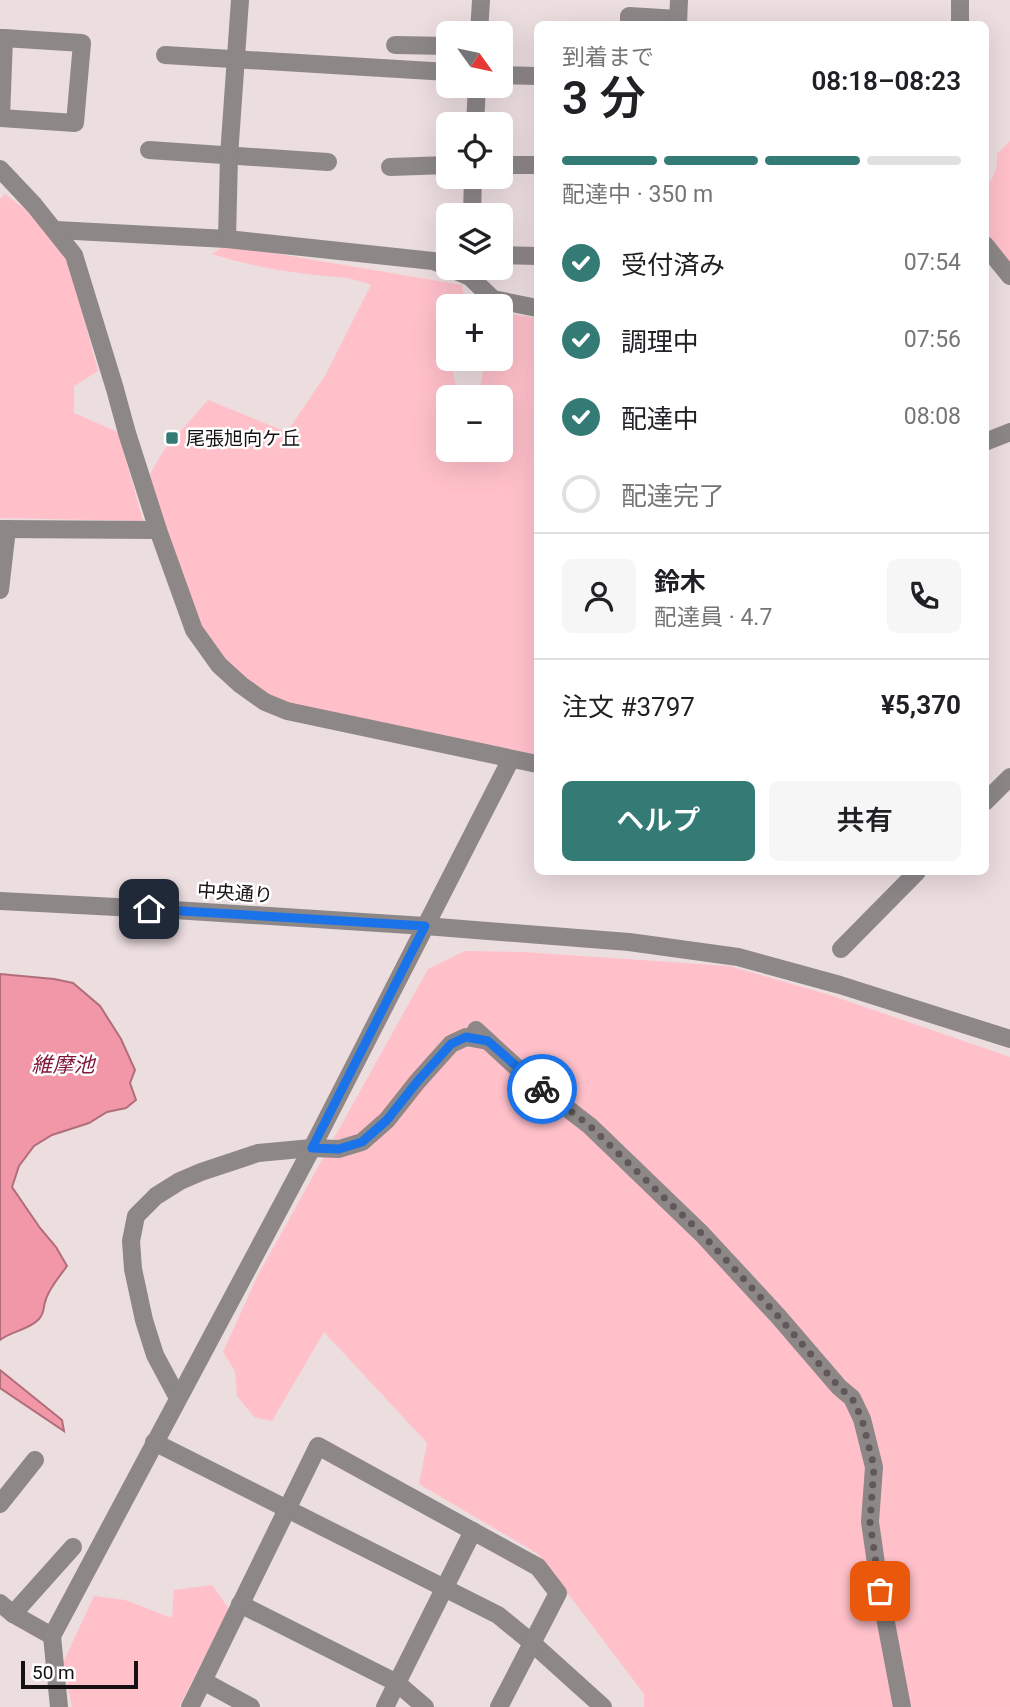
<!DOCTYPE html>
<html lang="ja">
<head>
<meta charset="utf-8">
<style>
  :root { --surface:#fff; --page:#f6f6f6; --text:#202124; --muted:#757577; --line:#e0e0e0; --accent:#347b75 }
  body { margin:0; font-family:Roboto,"Noto Sans JP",sans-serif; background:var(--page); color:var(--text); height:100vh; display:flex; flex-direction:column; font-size:26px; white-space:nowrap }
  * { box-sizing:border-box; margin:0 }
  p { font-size:23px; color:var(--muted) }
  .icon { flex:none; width:38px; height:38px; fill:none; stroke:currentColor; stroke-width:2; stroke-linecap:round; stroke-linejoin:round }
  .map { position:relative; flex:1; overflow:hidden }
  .side { position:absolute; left:534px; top:21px; width:455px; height:854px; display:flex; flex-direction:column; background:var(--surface); border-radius:10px; box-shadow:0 7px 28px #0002 }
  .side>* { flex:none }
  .needle { width:46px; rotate:123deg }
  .tools { position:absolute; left:436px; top:21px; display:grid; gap:14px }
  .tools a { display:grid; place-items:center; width:77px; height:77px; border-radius:10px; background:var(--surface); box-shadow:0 7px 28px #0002; font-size:35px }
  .scale { position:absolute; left:21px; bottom:18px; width:117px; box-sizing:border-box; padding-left:7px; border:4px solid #151011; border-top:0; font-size:19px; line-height:24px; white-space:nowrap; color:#151011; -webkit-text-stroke:5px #fff; paint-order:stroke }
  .pin { position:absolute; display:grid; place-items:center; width:60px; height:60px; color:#fff; margin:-30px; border-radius:14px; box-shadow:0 4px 10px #0006 }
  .courier { position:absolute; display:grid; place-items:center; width:70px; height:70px; margin:-35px; border:5px solid #1a73e8; border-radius:50%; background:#fff; color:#222; box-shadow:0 2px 9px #0007 }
  .headline em { font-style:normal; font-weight:600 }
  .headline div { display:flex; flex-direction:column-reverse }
  .headline { display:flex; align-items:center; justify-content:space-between; height:119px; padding:0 28px }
  h1 { font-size:46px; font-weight:600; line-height:52px }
  .bar { display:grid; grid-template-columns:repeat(4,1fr); gap:10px 7px; align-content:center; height:84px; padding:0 28px }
  .bar i { height:9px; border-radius:5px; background:var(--line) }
  .bar .active { background:var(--accent) }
  .bar p { grid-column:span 4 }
  .line { display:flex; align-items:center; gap:18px; padding:0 28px; border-top:2px solid var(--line) }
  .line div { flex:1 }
  .round { display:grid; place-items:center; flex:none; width:74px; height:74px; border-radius:10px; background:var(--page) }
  ol { padding:0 28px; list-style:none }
  li { display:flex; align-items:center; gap:21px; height:77px }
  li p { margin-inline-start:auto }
  li .icon { padding:7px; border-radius:50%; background:var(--accent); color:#fff; stroke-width:4 }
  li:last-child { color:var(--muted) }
  li i { width:38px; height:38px; border:4px solid var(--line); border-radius:50% }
  .button { display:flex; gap:14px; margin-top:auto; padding:14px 28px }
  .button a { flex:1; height:80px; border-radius:10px; background:var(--accent); color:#fff; font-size:28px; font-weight:600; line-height:80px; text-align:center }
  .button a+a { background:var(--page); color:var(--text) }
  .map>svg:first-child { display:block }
  .green { fill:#ffc0ca }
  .water { fill:#f297a8; stroke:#b06e7b; stroke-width:2 }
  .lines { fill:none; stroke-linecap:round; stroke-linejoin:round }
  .minor { stroke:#8d8788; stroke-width:18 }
  .done { stroke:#605859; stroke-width:7; stroke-dasharray:0 12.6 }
  .route { stroke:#1a73e8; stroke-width:9 }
  .poi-dot { fill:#347b75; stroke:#fff; stroke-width:2.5 }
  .labels { text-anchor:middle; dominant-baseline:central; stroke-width:5; stroke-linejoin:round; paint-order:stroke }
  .poi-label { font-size:19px; fill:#151011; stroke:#fff; text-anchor:start }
  .street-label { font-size:19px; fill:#151011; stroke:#fff }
  .water-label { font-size:21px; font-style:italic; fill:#82183b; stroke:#fff }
</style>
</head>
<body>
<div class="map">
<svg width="1010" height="1707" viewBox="0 0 1010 1707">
  <rect width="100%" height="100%" fill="#ecdddf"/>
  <g class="green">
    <path d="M 1010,141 L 1010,268 L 987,240 L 985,235 L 985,187 C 995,178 998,167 997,154 Z"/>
    <polygon points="5,194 42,222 68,259 98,371 74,386 74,413 118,432 143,521 0,518 0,199"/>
    <path d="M 226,245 L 462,285 L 465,306 L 448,306 L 448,359 L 450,359 L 456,386 L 472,397 L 448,397 L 448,450 L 500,450 L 500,397 L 475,397 L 479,391 L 486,359 L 500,359 L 501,312 L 537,318 L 537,760 L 288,709 L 224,662 L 202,627 L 155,508 L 150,474 L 164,450 L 208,400 L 287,432 L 326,374 L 371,285 C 351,276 329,277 307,274 C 275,270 243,264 212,254 Z"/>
    <polygon points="465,951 523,952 729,966 830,995 1010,1057 1010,1707 644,1707 644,1694 538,1554 419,1484 427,1443 324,1332 272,1421 254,1417 237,1396 235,1371 223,1352 257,1277 428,969"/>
    <polygon points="212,1585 229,1609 179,1707 72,1707 63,1663 94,1596 125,1600 172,1618 174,1590"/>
  </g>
  <g class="water">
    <path d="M 0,974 L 54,979 L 73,983 L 100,1006 L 121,1039 L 135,1070 L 130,1083 L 136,1100 L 126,1108 L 107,1112 L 89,1123 L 52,1135 L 34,1146 L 19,1166 L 12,1187 L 40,1228 L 56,1247 L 67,1266 C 60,1276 50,1287 46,1299 C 43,1306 45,1313 39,1319 C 29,1330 11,1331 0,1340 Z"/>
    <polygon points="0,1370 62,1420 64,1431 0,1388"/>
  </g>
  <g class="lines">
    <g class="minor">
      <polyline points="629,24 629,16 678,19"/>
      <polyline points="678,24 679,0"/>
      <polyline points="960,24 960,0"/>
      <polyline points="479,33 481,0"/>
      <polyline points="0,38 4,38 82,43 75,123 1,118 4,38"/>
      <polyline points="395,45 448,46"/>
      <polyline points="165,55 448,72"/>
      <polyline points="500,75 537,76"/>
      <polyline points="475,124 477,86"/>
      <polyline points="149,150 328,162"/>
      <polyline points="500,165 537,165"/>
      <polyline points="390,167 448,165"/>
      <polyline points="0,169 34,205 74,255 115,389 127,433 158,530 194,630 219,665 241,685 265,702 287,711 537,764"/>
      <polyline points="472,215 473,177"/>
      <polyline points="56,230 227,239 229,156 240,0"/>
      <polyline points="227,239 433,261 448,267"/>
      <polyline points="985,245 1010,276"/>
      <polyline points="500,255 537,256"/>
      <polyline points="449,268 470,277 493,299 537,308"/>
      <polyline points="985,442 1010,432"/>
      <polyline points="0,529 158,530"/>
      <polyline points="0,590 7,529"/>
      <polyline points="985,802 1010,777"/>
      <polyline points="0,901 174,910 425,926 629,942 738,957 840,985 1010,1039"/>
      <polyline points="841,949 917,872"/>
      <polyline points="476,1030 528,1078 590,1126 702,1234 778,1316 839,1387 852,1398 862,1419 874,1467 870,1522 880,1591 902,1707"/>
      <polyline points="178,1398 155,1355 144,1320 133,1269 131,1241 136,1216 156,1196 180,1181 201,1172 258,1153 312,1148 339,1149 362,1142 387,1120 417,1082 451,1044 466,1037 488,1041"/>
      <polyline points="154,1442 498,1615 531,1642 603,1707"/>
      <polyline points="0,1504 35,1460"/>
      <polyline points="0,1603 13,1614 52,1636"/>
      <polyline points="240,1604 397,1683 425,1707"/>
      <polyline points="13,1614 73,1547"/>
      <polyline points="59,1707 52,1636 312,1148 511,759"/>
      <polyline points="190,1707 203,1681"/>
      <polyline points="251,1707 203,1681 318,1446 538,1567 558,1593 499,1707"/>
      <polyline points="385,1707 473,1531"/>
    </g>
  </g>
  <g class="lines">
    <polyline class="done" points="542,1089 590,1126 702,1234 778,1316 839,1387 852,1398 862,1419 874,1467 870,1522 880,1591"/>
    <polyline class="route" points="149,909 425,926 312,1148 339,1149 362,1142 387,1120 417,1082 451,1044 466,1037 488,1041 542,1089"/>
  </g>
  <rect class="poi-dot" x="165" y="431" width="14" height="14" rx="3.5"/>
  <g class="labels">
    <g class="poi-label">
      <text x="186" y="438">尾張旭向ケ丘</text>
    </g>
    <g class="street-label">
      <text transform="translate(235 893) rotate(4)">中央通り</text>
    </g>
    <g class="water-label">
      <text x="63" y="1065">維摩池</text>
    </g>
  </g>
</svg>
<div class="tools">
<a><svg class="needle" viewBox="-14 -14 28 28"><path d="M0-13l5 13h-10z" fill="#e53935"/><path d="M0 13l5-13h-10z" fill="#757577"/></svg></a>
<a><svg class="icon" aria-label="locate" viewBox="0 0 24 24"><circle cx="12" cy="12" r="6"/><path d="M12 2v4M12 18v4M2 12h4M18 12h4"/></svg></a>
<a><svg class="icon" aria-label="layers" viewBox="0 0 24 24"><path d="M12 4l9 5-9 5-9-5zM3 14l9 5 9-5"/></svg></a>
<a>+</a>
<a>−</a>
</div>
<div class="scale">50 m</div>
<div class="pin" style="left:880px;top:1591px;background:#ea580c"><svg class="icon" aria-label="bag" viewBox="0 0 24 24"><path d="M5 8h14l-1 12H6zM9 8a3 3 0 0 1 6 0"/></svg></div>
<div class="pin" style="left:149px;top:909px;background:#1f2937"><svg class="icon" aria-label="home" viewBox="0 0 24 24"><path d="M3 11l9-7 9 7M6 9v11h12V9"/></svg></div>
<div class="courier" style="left:542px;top:1089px"><svg class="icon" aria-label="bike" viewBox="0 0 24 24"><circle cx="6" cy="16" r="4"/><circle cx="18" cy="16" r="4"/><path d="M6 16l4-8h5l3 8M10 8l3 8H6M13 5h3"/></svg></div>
<section class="side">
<div class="headline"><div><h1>3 分</h1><p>到着まで</p></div><em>08:18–08:23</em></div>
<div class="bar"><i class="active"></i><i class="active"></i><i class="active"></i><i></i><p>配達中 · 350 m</p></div>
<ol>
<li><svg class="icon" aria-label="check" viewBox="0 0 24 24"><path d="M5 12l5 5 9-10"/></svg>受付済み<p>07:54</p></li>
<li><svg class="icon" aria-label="check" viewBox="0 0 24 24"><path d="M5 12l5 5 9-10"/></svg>調理中<p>07:56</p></li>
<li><svg class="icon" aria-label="check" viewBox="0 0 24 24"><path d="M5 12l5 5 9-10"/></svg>配達中<p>08:08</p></li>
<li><i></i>配達完了</li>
</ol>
<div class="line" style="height:126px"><a class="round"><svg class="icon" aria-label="person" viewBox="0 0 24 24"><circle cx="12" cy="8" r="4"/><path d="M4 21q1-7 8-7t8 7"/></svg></a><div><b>鈴木</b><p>配達員 · 4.7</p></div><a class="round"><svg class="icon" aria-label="phone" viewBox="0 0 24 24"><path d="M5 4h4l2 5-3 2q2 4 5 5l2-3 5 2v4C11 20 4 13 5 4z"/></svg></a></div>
<div class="line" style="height:91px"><div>注文 #3797</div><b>¥5,370</b></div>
<div class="button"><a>ヘルプ</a><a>共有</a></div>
</section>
</div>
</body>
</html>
